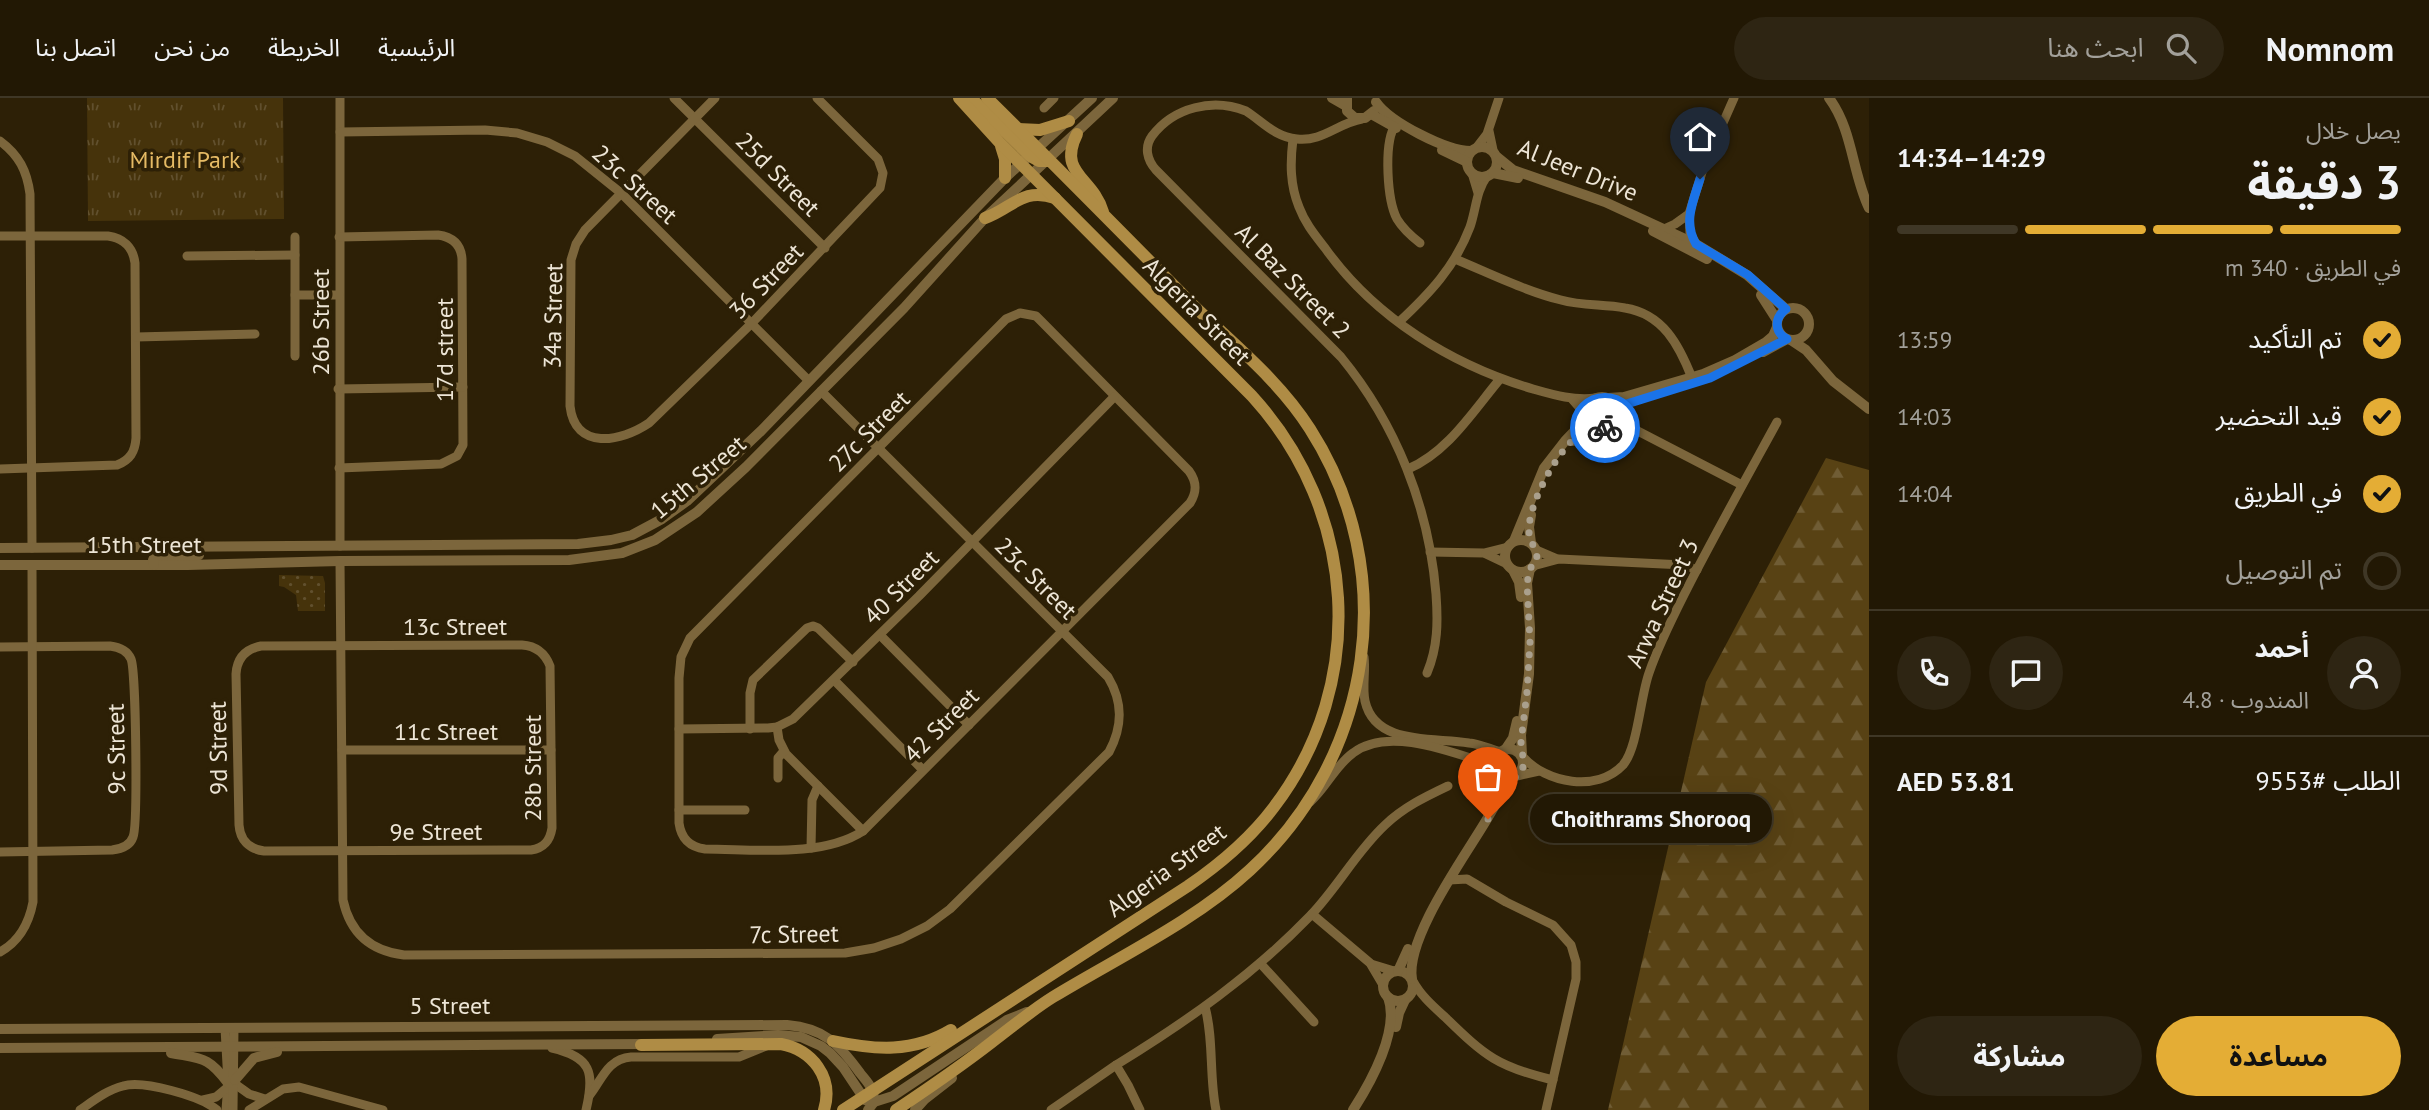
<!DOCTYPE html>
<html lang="ar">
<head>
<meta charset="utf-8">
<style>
  :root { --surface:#221804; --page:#2e2513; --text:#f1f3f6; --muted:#a2a09a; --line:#3f3726; --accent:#e4ad35 }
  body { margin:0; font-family:"PT Sans","Noto Sans Arabic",sans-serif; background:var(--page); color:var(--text); direction:rtl; height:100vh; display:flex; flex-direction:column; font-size:26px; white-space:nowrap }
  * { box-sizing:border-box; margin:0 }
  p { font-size:23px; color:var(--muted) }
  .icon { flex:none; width:38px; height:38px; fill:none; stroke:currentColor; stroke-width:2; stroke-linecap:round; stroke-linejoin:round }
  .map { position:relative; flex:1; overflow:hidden; direction:ltr }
  .details { display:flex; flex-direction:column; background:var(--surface); width:560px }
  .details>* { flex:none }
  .pin { position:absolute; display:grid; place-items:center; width:60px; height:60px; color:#fff; margin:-72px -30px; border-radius:50% 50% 50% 0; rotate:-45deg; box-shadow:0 0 7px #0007 }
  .pin .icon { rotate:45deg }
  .courier { position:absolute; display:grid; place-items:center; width:70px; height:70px; margin:-35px; border:5px solid #1a73e8; border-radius:50%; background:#fff; color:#222; box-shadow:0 2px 9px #0007 }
  .bubble { position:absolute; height:49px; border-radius:24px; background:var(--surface); box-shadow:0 7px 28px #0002,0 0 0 2px var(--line); font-size:23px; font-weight:700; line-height:49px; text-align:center; direction:rtl }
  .head em { font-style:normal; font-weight:700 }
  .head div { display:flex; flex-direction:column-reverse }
  .head { display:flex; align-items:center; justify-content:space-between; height:119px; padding:0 28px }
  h1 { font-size:46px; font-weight:700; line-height:52px }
  .bar { display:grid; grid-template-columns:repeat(4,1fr); gap:10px 7px; align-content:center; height:84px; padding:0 28px }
  .bar i { height:9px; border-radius:5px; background:var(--line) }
  .bar .active { background:var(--accent) }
  .bar p { grid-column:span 4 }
  .line { display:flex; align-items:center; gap:18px; padding:0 28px; border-top:2px solid var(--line) }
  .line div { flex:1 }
  .round { display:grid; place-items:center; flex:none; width:74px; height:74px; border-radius:37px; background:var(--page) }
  ol { padding:0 28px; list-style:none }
  li { display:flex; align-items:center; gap:21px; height:77px }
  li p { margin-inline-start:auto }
  li .icon { padding:7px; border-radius:50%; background:var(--accent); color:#111; stroke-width:4 }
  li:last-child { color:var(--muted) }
  li i { width:38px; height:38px; border:4px solid var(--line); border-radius:50% }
  .primary-button { display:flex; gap:14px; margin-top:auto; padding:14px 28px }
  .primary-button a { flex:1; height:80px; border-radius:42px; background:var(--accent); color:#111; font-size:28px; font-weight:700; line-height:80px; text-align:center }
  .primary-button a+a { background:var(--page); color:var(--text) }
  header { display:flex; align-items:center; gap:42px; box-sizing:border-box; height:98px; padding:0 35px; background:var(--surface); border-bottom:2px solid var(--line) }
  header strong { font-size:33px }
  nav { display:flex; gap:38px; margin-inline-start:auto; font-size:24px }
  .search { width:490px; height:63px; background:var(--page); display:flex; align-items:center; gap:18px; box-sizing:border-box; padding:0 24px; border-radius:38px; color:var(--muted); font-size:26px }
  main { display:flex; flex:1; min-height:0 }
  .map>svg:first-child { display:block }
  .grass { fill:url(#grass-dots) }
  .forest { fill:url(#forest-firs) }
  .park { fill:url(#park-tufts) }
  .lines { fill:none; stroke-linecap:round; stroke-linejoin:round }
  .minor { stroke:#7c663c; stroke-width:9 }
  .tertiary { stroke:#7c663c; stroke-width:10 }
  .secondary { stroke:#af8c45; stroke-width:12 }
  .done { stroke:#aaa08d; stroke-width:7; stroke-dasharray:0 12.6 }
  .route { stroke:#1a73e8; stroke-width:9 }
  .labels { text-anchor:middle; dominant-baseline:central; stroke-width:7; stroke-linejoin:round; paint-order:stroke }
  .park-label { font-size:24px; fill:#e5ba64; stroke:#2d2006 }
  .street-label { font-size:24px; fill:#ede5d6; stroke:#2d2006 }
</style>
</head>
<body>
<header>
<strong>Nomnom</strong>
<div class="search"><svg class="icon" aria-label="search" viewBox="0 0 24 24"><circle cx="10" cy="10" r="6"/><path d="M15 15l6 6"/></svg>ابحث هنا</div>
<nav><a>الرئيسية</a><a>الخريطة</a><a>من نحن</a><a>اتصل بنا</a></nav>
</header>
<main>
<section class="details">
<div class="head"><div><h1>3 دقيقة</h1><p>يصل خلال</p></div><em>14:29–14:34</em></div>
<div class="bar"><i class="active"></i><i class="active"></i><i class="active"></i><i></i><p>في الطريق · 340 m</p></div>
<ol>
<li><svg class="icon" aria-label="check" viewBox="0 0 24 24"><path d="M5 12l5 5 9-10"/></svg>تم التأكيد<p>13:59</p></li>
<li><svg class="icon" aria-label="check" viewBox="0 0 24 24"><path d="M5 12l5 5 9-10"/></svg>قيد التحضير<p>14:03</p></li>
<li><svg class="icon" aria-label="check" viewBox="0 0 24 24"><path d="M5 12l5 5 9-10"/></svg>في الطريق<p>14:04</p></li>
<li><i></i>تم التوصيل</li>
</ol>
<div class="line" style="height:126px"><a class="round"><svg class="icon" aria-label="person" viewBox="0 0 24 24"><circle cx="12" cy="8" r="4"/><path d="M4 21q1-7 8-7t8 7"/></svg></a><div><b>أحمد</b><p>المندوب · 4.8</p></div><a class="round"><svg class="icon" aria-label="chat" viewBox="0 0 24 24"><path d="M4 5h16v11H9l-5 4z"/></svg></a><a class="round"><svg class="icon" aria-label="phone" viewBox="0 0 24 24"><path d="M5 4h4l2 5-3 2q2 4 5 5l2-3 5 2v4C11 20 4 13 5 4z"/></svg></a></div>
<div class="line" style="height:91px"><div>الطلب #9553</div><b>AED 53.81</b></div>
<div class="primary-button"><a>مساعدة</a><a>مشاركة</a></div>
</section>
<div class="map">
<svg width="1869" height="1012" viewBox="0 0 1869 1012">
  <defs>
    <pattern id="grass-dots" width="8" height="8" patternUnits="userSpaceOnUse" patternTransform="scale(1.75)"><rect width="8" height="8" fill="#46330b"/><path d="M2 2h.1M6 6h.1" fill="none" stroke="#61502e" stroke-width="1.8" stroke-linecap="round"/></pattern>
    <pattern id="forest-firs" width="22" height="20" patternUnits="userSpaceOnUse" patternTransform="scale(1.75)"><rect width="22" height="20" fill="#584214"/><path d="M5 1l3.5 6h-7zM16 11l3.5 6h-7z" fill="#705d35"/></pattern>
    <pattern id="park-tufts" width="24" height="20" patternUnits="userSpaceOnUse" patternTransform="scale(1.75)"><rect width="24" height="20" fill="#46330b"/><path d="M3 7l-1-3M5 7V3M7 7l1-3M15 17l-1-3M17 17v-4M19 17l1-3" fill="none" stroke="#61502e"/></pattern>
  </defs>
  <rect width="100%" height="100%" fill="#2d2006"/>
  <polygon class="grass" points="279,477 323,478 325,485 325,513 298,513 296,497 284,489 279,488"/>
  <polygon class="forest" points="1826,360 1869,372 1869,1012 1608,1012 1706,584"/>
  <polygon class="park" points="87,0 283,0 284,121 88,123"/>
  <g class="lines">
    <g class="minor">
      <polyline points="340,0 340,448"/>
      <polyline points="674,0 825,150"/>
      <path d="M 715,0 L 585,132 L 576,146 L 571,162 L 570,308 C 575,353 621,344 649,325 L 752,225 L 880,90 L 883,75 L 878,61 L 817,0"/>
      <polyline points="1044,10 1054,0"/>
      <path d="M 1362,21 C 1338,25 1322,44 1297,41 C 1275,39 1263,24 1246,13 C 1213,0 1174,9 1152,38 C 1144,49 1147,62 1156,72 L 1341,259 C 1396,326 1429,409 1436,496 C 1438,523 1438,549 1427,575"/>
      <path d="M 1394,29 C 1384,48 1387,102 1397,121 C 1403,131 1411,138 1420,145"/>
      <polyline points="1489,33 1493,52"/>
      <polyline points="340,34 485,32 517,35 547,44 575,58 621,95 809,283"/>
      <path d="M 1293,41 C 1290,65 1290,87 1299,109 C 1305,125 1315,137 1325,150 C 1375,220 1452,267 1533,291 C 1554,297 1574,303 1596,300"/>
      <path d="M 0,43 C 19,57 27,73 30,96 L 32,450"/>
      <polyline points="1477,49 1487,36 1499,0"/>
      <polyline points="1472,75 1478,95"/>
      <polyline points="1664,131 1675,126 1689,116"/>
      <path d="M 0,138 L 108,138 C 123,140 133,149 135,165 L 136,340 C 135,354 130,362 117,367 L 0,371"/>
      <polyline points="295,139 295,258"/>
      <path d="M 339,139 L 438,137 C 453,139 461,147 462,161 L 463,347 L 457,358 L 441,366 L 339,370"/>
      <polyline points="1696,146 1690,135 1689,116 1704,68 1734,0"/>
      <polyline points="187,158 295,157"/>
      <path d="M 1455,161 C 1489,175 1525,193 1561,202 C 1582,208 1603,206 1625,210 C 1663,216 1679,247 1692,280"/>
      <polyline points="295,197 339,197"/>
      <path d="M 1020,215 L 1036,218 L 1042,224 L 1189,373 C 1197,384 1197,394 1190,405 L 863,733 C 822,760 753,751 705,751 C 689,749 681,740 679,725 L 679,580 L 681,559 L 690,540 L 1006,221 Z"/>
      <path d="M 1399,224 C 1429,196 1455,169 1470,129 C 1476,112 1476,93 1487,78"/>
      <polyline points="136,239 255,236"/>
      <polyline points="338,291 463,289"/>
      <polyline points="1572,301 1586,317"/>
      <polyline points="1618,311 1632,330"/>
      <polyline points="1609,329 1632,330 1742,387"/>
      <path d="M 1408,371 C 1448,354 1473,313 1500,281"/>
      <polyline points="1536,452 1557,461"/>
      <polyline points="1430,454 1484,455 1508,449"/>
      <polyline points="1486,456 1507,466"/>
      <path d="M 340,463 L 343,802 C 350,835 371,853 404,857 L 845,855 L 874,850 L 901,841 L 927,828 L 950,811 L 1109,654 C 1123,628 1123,604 1108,579 L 821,293"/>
      <polyline points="1533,468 1559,461 1684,467 1697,472"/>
      <polyline points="880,537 969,627"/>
      <path d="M 522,547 C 536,548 545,555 550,568 L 552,730 C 550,743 544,750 531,752 L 264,753 C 249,751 240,742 239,727 L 236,576 C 237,560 246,551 261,548 Z"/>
      <path d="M 0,549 L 110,548 C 119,549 127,552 131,561 C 136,572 138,727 133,739 C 130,748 121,751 112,752 L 0,754"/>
      <path d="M 1364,559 C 1366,573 1362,588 1365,603 C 1375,648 1434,639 1469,645 C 1480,646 1490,651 1501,654"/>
      <polyline points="834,582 923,672"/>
      <polyline points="777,629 779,642 786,656 863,733"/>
      <polyline points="679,631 768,630 777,629 793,621 919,498 1114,299"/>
      <polyline points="750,631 750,595 753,582 807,530 813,528 818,530 853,564"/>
      <polyline points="342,652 551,652"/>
      <path d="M 1523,659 C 1546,685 1597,695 1623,667 C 1638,649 1640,600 1649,575 C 1660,543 1676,513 1691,483 C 1719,429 1748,377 1777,324"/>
      <polyline points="1517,678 1539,673"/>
      <polyline points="778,680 778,660 784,653"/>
      <path d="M 1310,704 C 1326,690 1335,668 1353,655 C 1389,627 1456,656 1495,668"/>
      <polyline points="679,712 745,712"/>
      <polyline points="811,750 812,702 818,688"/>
      <polyline points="1449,782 1467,781 1506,804 1553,827 1571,847 1576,864 1576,881 1546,1012"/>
      <polyline points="1312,816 1370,865 1383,887"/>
      <path d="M 0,854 C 20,843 29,825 33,804 L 32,467"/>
      <polyline points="1260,865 1314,924"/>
      <polyline points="1371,866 1394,873"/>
      <path d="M 1413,883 C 1421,898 1434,909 1446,920 C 1485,958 1498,969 1553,982"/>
      <path d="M 1205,909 C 1214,942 1209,978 1216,1012"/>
      <polyline points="225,930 228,985 226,1012"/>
      <path d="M 552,950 C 591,959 595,974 586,1012"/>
      <path d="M 1116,967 C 1186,924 1253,877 1310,818 C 1338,789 1356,754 1385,727 C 1404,709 1425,699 1448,688"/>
      <polyline points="235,986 249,996 265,1001"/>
      <path d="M 589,998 C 602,982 607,961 631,959 L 739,959 L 766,948"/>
      <polyline points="203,1002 216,999 228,989"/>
      <path d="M 80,1012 C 93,1003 107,992 123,988 C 143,982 201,998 217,1012"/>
      <polyline points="233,1012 234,930"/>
      <polyline points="249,1012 283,991 299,989 383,1012"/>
      <polyline points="1051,1012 1116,967 1128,987 1140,1012"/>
    </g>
    <g class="tertiary">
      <polyline points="1332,0 1346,8"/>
      <polyline points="1347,0 1347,13 1355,20 1365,20 1374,13"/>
      <path d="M 1829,0 C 1853,32 1852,75 1869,110"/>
      <path d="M 1376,4 C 1390,24 1446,53 1471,53"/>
      <polyline points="1371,16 1396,30"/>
      <circle cx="1482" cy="64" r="15"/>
      <polyline points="1442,52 1467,64"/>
      <polyline points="1497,59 1513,72 1605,104 1696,146 1747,177 1786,211"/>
      <polyline points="1493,75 1518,80"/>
      <polyline points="1653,133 1707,161"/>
      <polyline points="1761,197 1777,222"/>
      <circle cx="1793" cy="226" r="16"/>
      <polyline points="1791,242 1806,252 1833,283 1869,311"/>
      <polyline points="1763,254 1787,241"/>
      <circle cx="1602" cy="315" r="16"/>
      <polyline points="1608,300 1624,299 1703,276 1735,262 1766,244 1773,238 1777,229"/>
      <polyline points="1574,343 1582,335 1596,330"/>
      <circle cx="1521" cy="458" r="16"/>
      <polyline points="1514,443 1544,370 1565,343 1587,320"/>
      <polyline points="1531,445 1529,429 1531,417"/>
      <polyline points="0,450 578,446 611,442 632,437 662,421 687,403 761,333 1005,80 1092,0"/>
      <polyline points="0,467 188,467 340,463 569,462 622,455 655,442 697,414 746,369 904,210 985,120 1113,0"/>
      <polyline points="154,467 153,462 155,458 199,457"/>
      <polyline points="1513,472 1519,484 1521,499"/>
      <circle cx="1509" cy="665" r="14"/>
      <polyline points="1505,652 1513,640 1517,623"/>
      <polyline points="1522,657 1521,637 1529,576 1530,530 1527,485 1530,471"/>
      <polyline points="1493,700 1498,686 1499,676"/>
      <circle cx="1398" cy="888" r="15"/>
      <polyline points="1398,873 1408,851"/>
      <path d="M 1412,881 C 1405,840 1466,757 1487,721 C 1496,707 1502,692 1513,680"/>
      <polyline points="1396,929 1399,915 1405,902"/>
      <path d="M 0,931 L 787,927 C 824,930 839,946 860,975 C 867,984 875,991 874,1004 L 868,1012"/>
      <polyline points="717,941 778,937 801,939 821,948 830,955 843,969 865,1002 874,1004 893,998 1007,922 1027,914"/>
      <polyline points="0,950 648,946"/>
      <path d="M 171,955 C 202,961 208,958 228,985"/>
      <polyline points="235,982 254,960 277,954"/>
      <polyline points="915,1012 925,1001 952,980"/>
      <path d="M 1353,1012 C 1371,984 1400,932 1388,899"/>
    </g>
    <g class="secondary">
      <polyline points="971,0 1030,58 1039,63 1048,63"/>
      <polyline points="1018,31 1040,32 1069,23"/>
      <path d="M 1077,36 C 1057,76 1093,79 1103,114"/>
      <polyline points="1001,48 1005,61 1005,80"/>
      <path d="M 985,120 C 1013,110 1022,89 1055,100"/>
      <path d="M 833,943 C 875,952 913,955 951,932"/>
      <path d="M 641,947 L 781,946 C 812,952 834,979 824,1012"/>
      <path d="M 843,1012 L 1188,788 C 1220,766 1250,741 1274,709 C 1369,584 1357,413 1252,298 L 1000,45 L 959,0"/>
      <path d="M 896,1012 C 929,990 961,968 992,944 C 1012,929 1032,912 1053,899 C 1117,860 1195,823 1250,772 C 1374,658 1401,473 1310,331 C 1279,282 1233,246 1192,206 C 1124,137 1056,68 987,0"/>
    </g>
  </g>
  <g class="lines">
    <path class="done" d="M 1488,721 L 1507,687 L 1520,675 L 1524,667 L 1521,644 L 1527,594 L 1530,544 L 1527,485 L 1530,471 L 1537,460 C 1536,449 1528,442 1529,430 C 1530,402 1562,341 1589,331 C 1595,329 1600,330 1605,330"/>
    <path class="route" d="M 1605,330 C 1616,327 1619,319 1617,309 L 1710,280 L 1787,241 C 1774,234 1774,220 1786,211 L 1748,177 L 1696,146 C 1683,124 1693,104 1700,81"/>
  </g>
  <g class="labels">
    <g class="park-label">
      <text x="185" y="61">Mirdif Park</text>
    </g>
    <g class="street-label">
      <text transform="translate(1578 72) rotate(22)">Al Jeer Drive</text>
      <text transform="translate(778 76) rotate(45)">25d Street</text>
      <text transform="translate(635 86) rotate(42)">23c Street</text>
      <text transform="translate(766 183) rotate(-46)">36 Street</text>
      <text transform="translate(1293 183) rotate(45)">Al Baz Street 2</text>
      <text transform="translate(1197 213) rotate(45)">Algeria Street</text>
      <text transform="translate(553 218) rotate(-89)">34a Street</text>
      <text transform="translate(320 224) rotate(-90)">26b Street</text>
      <text transform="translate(444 252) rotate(-90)">17d street</text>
      <text transform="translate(869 333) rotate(-45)">27c Street</text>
      <text transform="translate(698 379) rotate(-40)">15th Street</text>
      <text x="144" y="446">15th Street</text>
      <text transform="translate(1036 480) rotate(45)">23c Street</text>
      <text transform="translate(901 489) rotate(-45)">40 Street</text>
      <text transform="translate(1662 505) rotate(-65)">Arwa Street 3</text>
      <text x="455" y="528">13c Street</text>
      <text transform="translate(941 627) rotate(-45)">42 Street</text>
      <text x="446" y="633">11c Street</text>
      <text transform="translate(218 650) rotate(-91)">9d Street</text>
      <text transform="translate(116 651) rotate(-91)">9c Street</text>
      <text transform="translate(532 670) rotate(-90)">28b Street</text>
      <text x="436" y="733">9e Street</text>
      <text transform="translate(1166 772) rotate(-36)">Algeria Street</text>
      <text transform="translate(794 836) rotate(-1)">7c Street</text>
      <text x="450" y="907">5 Street</text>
    </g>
  </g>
</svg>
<div class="pin" style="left:1488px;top:721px;background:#ea580c"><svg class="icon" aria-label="bag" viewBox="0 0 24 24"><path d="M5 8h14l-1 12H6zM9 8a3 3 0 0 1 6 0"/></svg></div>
<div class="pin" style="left:1700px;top:81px;background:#1f2937"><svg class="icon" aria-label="home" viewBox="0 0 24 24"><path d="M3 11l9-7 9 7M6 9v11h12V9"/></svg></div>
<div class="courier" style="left:1605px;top:330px"><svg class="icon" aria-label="bike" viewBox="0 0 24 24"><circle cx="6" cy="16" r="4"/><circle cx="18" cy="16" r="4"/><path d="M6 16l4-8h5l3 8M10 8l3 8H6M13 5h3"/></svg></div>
<div class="bubble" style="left:1530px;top:696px;width:242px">Choithrams Shorooq</div>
</div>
</main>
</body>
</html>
